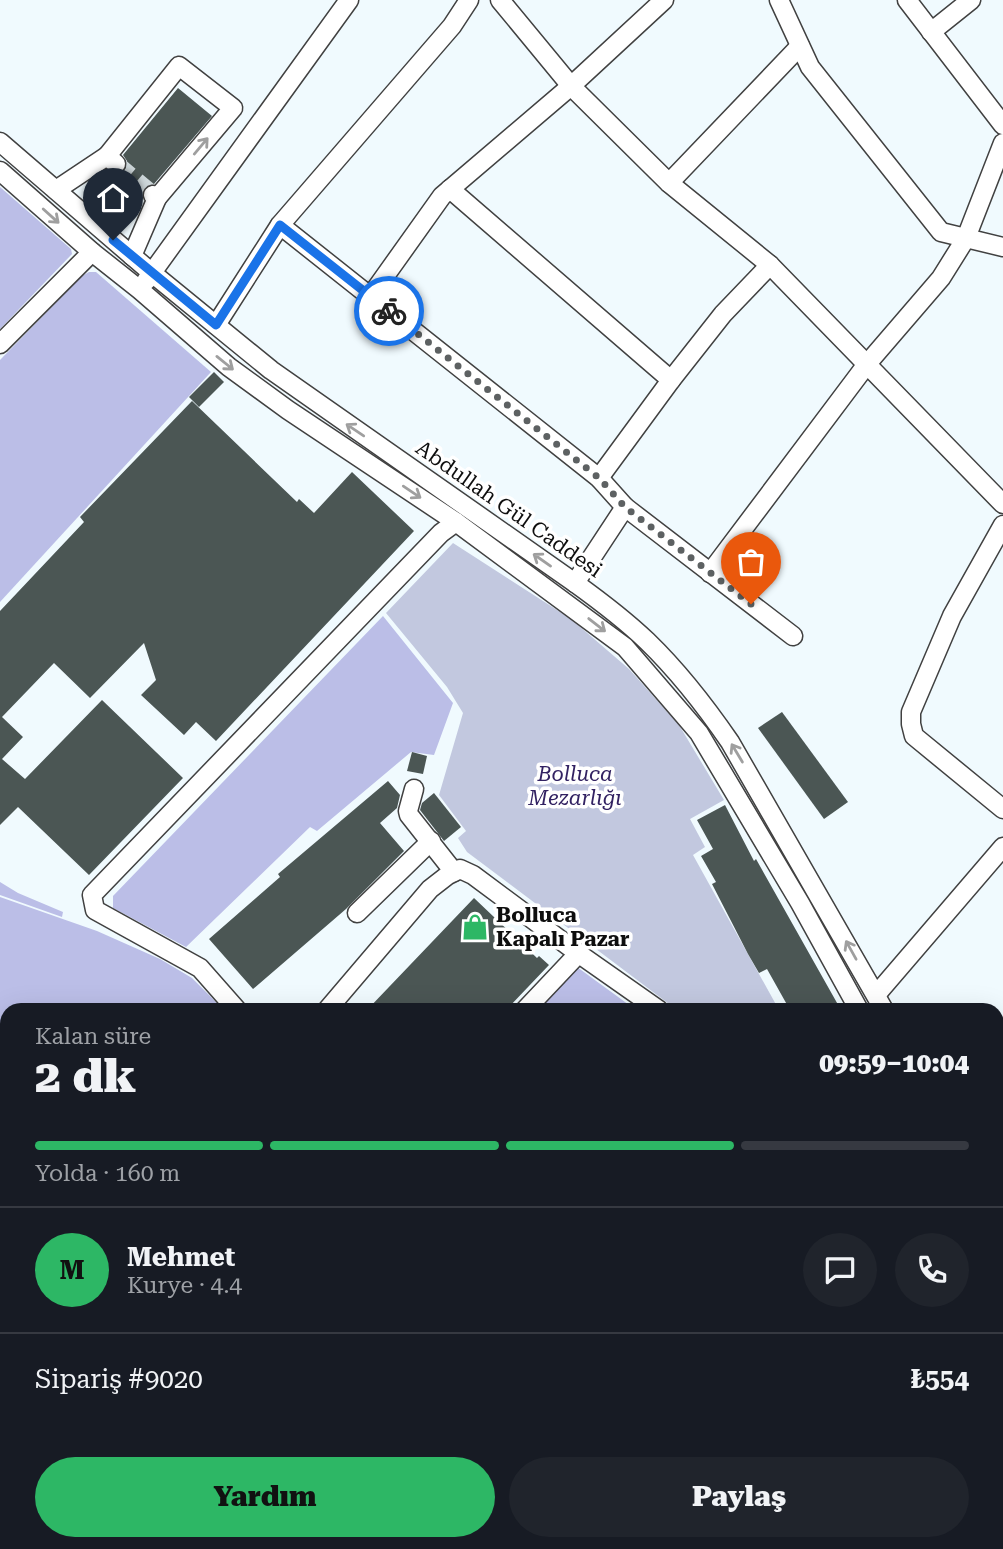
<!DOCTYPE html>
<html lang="tr">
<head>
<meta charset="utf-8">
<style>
  :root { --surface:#171b24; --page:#20242c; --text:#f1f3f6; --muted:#9ea1a6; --line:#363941; --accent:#2db765 }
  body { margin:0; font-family:"Roboto Serif",serif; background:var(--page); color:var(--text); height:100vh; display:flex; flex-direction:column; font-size:26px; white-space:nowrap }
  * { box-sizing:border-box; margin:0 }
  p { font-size:23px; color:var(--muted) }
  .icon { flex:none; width:38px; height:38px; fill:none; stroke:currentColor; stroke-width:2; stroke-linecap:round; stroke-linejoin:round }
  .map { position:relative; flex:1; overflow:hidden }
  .drawer { position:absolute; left:0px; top:1003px; width:1004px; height:548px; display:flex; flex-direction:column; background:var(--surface); border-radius:21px 21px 0 0; box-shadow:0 7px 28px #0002 }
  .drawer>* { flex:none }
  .pin { position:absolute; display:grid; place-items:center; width:60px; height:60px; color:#fff; margin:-72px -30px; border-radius:50% 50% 50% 0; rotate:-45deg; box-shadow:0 0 7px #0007 }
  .pin .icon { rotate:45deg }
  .courier { position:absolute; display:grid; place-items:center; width:70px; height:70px; margin:-35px; border:5px solid #1a73e8; border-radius:50%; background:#fff; color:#222; box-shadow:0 2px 9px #0007 }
  .overview em { font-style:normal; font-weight:800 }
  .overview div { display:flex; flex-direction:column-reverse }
  .overview { display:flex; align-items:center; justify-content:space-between; height:119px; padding:0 35px }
  h1 { font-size:46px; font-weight:800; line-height:52px }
  .bar { display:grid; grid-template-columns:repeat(4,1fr); gap:10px 7px; align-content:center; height:84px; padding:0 35px }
  .bar i { height:9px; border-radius:5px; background:var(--line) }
  .bar .current { background:var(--accent) }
  .bar p { grid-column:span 4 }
  .line { display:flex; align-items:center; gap:18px; padding:0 35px; border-top:2px solid var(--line) }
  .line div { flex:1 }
  .round { display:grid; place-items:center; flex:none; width:74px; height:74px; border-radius:37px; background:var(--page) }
  .cta { display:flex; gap:14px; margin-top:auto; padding:14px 35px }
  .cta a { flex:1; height:80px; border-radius:42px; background:var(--accent); color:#111; font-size:28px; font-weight:800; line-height:80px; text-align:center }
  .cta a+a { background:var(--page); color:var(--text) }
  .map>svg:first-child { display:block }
  .green { fill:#bbbee7 }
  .cemetery { fill:#c2c8df }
  .building { fill:#4b5654 }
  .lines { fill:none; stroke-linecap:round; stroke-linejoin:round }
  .minor-tunnel { stroke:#ced7da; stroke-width:18; stroke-dasharray:18 9; stroke-linecap:butt }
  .minor-casing { stroke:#414141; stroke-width:21 }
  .minor { stroke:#fff; stroke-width:18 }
  .oneway { stroke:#9f9f9f }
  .done { stroke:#5d6162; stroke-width:7; stroke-dasharray:0 12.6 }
  .route { stroke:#1a73e8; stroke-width:9 }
  .labels { text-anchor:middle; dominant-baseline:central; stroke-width:7; stroke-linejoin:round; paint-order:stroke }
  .street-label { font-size:21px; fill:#0e0e0e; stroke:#fff }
  .park-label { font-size:21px; font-style:italic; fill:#322262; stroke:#fff }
  .poi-label { font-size:21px; font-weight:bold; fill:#0e0e0e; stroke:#fff; text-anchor:start }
</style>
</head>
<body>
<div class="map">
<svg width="1003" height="1549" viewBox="0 0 1003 1549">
  <rect width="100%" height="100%" fill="#f0fafe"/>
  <g class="green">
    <polygon points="0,187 71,249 72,254 0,329"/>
    <polygon points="89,272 96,272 211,372 0,602 0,360 82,276"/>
    <polygon points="383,616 453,703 434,755 411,752 317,831 310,827 186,947 113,908 113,896"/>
    <polygon points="0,882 18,893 63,912 62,917 0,895"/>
    <polygon points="0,897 97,931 160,959 192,978 224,1010 7,1010 7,1473 0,1467"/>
    <polygon points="577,967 636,1010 537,1010"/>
    <polygon points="74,1544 942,1544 948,1549 78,1549"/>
  </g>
  <polygon class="cemetery" points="453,543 571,619 629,669 679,725 724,800 690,819 705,847 693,855 779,1010 677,1010 467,852 458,838 466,831 439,795 463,713 447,687 386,613"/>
  <g class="building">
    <polygon points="178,88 212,116 154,184 144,188 140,208 104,178 109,173 119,175 125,171 127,161 123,155"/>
    <polygon points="214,372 224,382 199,407 189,397"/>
    <polygon points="192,401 297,502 299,499 314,513 352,472 414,531 216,741 196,722 184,735 141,695 156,680 144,643 90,698 54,663 2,717 23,737 2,759 25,779 102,700 183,778 89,875 18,807 0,825 0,611 84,522 80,517"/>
    <polygon points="782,712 848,802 824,819 758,728"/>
    <polygon points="412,752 427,756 423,774 407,771"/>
    <polygon points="388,781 400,795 397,808 380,823 404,851 346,909 253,989 209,939 280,877 278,874"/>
    <polygon points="434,793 461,827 444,841 420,810 422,803"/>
    <polygon points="725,805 754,861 756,859 841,1010 790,1010 767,969 759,973 748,954 712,884 716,882 701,856 713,849 697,820"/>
    <polygon points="474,898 537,958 539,956 549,965 506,1010 367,1010"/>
  </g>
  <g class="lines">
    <polyline class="minor-tunnel" points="116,164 153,195"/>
    <g class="minor-casing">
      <g id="minor">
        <polyline points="500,0 571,86 669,183 770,265 1003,504"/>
        <polyline points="779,0 810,67 941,232 1003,247"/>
        <polyline points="907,0 1003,125"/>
        <polyline points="931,32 971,0"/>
        <path d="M 0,142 L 152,273 L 271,370 L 575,583 C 600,601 625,620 647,641 C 678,671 706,707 730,742 L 884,1010"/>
        <polyline points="107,156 179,66 233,108 157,198"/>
        <polyline points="0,171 92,252 140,290 229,367 288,410 456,522 625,647 699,733 800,903 859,1010"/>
        <polyline points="669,183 800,46"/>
        <polyline points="450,189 671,380"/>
        <polyline points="56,190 107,156 116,164"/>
        <polyline points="280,225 599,478 625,507 575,583"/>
        <polyline points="132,256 157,198 153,195"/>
        <polyline points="146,281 349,0"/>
        <polyline points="370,297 442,196 571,86 664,0"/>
        <polyline points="216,325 280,225 452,26 469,0"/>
        <polyline points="0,344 92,252"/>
        <polyline points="599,478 671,380 723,314 770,265"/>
        <polyline points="625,507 793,636"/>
        <polyline points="1003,525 952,616 911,712 911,724 914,736 1003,809"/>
        <polyline points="710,573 867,364 941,278 966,238 1003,143"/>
        <polyline points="414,789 408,811 409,815 454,872"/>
        <polyline points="357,913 431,841"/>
        <polyline points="876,995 1003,847"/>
        <polyline points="237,1010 200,968 95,910 92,895 441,533 456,522"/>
        <polyline points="327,1010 430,889 448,875 460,869 473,875 582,956 659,1010"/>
        <polyline points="525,1010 578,954"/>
        <polyline points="998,1144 1003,1135"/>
        <polyline points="998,1181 1003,1192"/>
        <polyline points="998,1255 1003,1268"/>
        <polyline points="998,1378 1003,1401"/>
        <polyline points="998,1462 1003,1443"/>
        <polyline points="0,1503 7,1510"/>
        <polyline points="36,1544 41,1549"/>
      </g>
    </g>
    <use href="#minor" class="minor"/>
  </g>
  <defs><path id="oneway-shaft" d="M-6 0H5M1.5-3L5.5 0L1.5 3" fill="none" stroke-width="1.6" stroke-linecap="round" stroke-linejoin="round" transform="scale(1.75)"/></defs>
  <g class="oneway">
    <use href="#oneway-shaft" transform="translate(201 146) rotate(-50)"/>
    <use href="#oneway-shaft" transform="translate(51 216) rotate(42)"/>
    <use href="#oneway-shaft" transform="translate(225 363) rotate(39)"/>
    <use href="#oneway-shaft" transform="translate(355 430) rotate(-146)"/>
    <use href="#oneway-shaft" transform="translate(412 492) rotate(34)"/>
    <use href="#oneway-shaft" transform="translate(542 560) rotate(-145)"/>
    <use href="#oneway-shaft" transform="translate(597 625) rotate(38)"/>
    <use href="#oneway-shaft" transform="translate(737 753) rotate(-121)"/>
    <use href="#oneway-shaft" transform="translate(851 950) rotate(-119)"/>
  </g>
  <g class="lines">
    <polyline class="done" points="389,311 599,478 625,507 751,604"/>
    <polyline class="route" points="113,240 216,325 280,225 389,311"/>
  </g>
  <defs>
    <g id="shop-bare" transform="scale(2.1)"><path d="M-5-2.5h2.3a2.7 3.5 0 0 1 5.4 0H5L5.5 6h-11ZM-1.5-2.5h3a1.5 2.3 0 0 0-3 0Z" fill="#2db765" stroke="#fff" stroke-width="2.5" paint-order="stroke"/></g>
  </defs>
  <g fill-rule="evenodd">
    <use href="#shop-bare" x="475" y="927"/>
  </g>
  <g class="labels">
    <g class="street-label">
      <text transform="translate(509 509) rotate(35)">Abdullah Gül Caddesi</text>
    </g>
    <g class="park-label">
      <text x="575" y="774">Bolluca<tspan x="575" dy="24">Mezarlığı</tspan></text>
    </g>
    <g class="poi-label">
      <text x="496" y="915">Bolluca<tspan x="496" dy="24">Kapalı Pazar</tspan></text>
    </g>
  </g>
</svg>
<div class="pin" style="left:751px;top:604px;background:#ea580c"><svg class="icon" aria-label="bag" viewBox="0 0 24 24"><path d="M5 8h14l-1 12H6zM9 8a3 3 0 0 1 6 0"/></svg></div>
<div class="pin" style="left:113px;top:240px;background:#1f2937"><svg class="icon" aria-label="home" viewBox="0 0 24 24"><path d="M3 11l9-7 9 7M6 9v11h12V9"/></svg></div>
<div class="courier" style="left:389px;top:311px"><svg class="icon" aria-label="bike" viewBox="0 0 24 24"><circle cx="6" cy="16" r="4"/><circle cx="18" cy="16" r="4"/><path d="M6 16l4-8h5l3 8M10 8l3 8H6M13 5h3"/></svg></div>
<section class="drawer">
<div class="overview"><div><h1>2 dk</h1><p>Kalan süre</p></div><em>09:59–10:04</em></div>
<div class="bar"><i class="current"></i><i class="current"></i><i class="current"></i><i></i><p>Yolda · 160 m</p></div>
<div class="line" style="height:126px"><b class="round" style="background:var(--accent);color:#111">M</b><div><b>Mehmet</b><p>Kurye · 4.4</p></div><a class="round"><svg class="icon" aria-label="chat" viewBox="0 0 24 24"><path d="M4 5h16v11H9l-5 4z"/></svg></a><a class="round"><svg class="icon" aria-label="phone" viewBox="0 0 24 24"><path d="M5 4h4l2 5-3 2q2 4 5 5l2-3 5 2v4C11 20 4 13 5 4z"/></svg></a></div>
<div class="line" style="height:91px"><div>Sipariş #9020</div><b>₺554</b></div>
<div class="cta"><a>Yardım</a><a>Paylaş</a></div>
</section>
</div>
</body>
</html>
